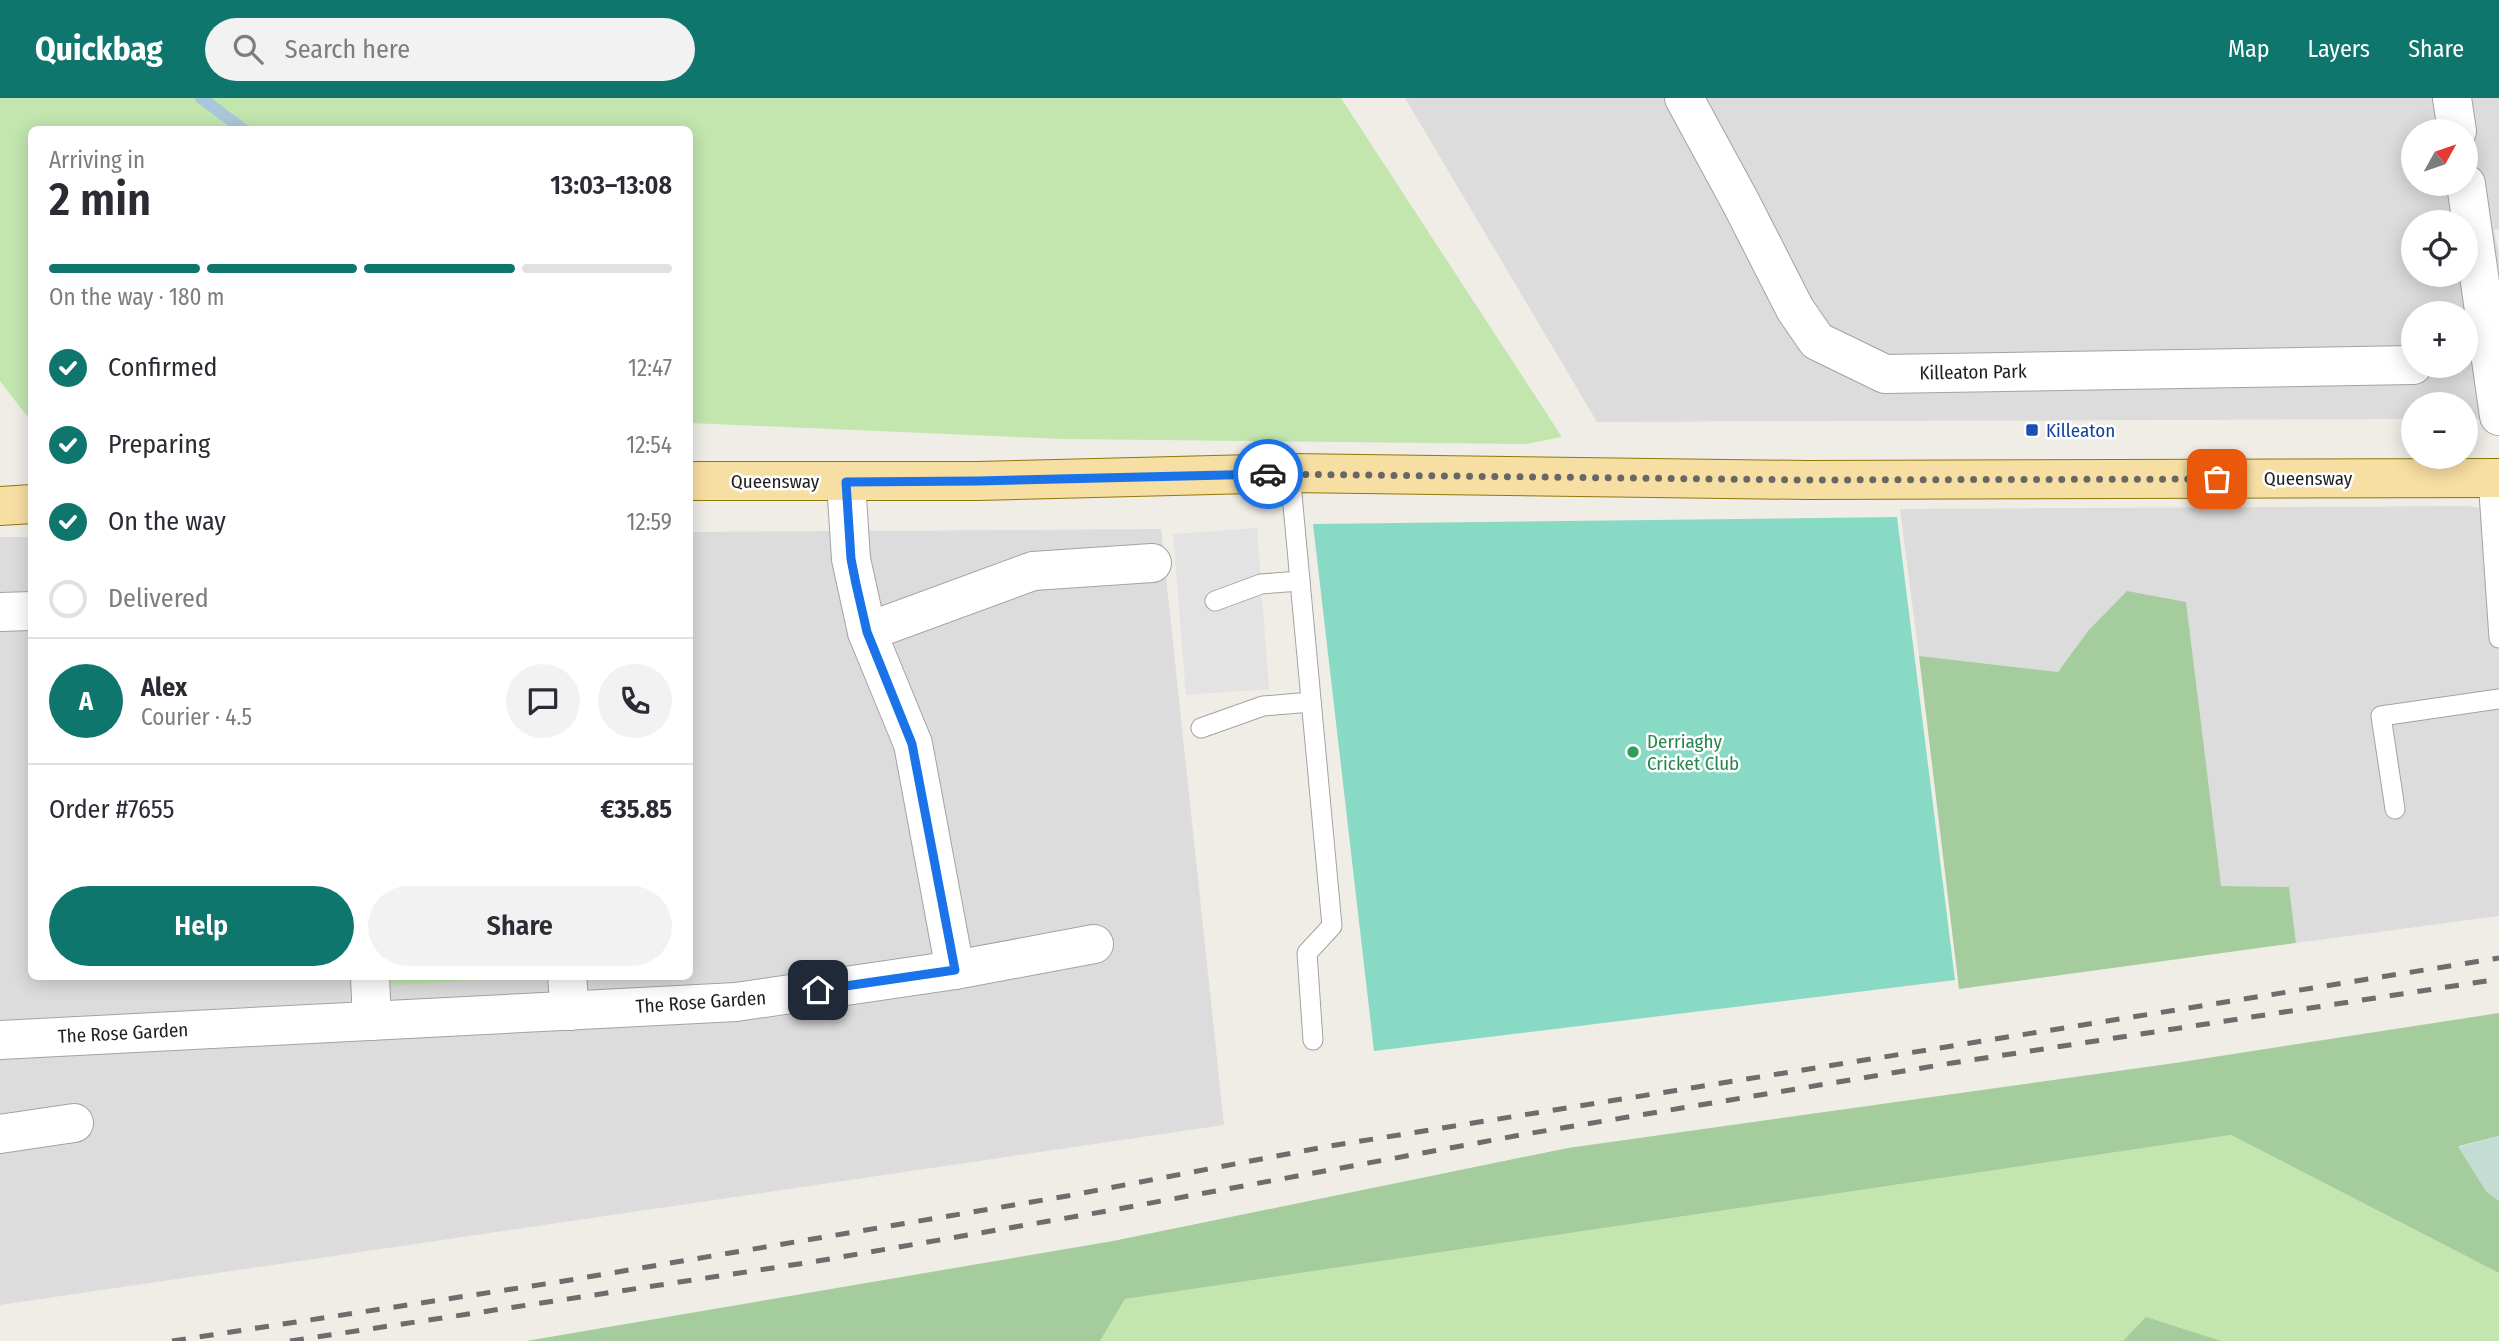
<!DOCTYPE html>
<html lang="en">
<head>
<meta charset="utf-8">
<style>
  :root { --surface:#fff; --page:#f2f2f3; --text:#2b2b33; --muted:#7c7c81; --line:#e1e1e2; --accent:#0f766e }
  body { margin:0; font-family:"Fira Sans Condensed",sans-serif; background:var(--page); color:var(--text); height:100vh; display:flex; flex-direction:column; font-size:26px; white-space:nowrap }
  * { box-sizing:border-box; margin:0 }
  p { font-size:23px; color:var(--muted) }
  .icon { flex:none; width:38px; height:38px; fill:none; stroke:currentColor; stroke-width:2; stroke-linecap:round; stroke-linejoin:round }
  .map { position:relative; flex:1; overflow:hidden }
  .panel { position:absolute; left:28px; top:28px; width:665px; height:854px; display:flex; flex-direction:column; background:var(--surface); border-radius:10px; box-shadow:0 4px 18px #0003 }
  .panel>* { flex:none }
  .needle { width:46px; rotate:50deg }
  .controls { position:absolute; left:2401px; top:21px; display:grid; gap:14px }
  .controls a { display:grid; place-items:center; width:77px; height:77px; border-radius:50%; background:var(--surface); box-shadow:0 4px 18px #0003; font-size:35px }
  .pin { position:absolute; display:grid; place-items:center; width:60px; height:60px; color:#fff; margin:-30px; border-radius:14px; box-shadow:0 4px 10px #0006 }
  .courier { position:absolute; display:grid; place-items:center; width:70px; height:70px; margin:-35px; border:5px solid #1a73e8; border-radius:50%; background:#fff; color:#222; box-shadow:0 2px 9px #0007 }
  .summary em { font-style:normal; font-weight:600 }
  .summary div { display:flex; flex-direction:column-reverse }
  .summary { display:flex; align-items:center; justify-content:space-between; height:119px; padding:0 21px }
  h1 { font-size:46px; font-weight:600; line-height:52px }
  .bar { display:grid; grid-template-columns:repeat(4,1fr); gap:10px 7px; align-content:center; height:84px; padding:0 21px }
  .bar i { height:9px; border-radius:5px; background:var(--line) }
  .bar .active { background:var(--accent) }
  .bar p { grid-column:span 4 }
  .line { display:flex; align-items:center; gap:18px; padding:0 21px; border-top:2px solid var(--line) }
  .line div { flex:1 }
  .round { display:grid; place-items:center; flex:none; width:74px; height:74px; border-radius:37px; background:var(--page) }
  ol { padding:0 21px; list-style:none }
  li { display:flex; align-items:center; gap:21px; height:77px }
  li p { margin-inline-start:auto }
  li .icon { padding:7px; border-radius:50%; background:var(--accent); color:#fff; stroke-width:4 }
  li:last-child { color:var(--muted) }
  li i { width:38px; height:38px; border:4px solid var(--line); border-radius:50% }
  .action { display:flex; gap:14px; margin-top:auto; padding:14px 21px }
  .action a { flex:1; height:80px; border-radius:42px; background:var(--accent); color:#fff; font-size:28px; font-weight:600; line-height:80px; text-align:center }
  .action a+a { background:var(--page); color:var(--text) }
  header { display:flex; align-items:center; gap:42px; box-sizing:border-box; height:98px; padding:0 35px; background:var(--accent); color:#fff }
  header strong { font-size:33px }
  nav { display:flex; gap:38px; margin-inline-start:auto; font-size:24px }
  .search { width:490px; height:63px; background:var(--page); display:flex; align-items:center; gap:18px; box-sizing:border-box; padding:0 24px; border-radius:38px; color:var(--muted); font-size:26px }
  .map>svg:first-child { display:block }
  .residential { fill:#dddcdc; fill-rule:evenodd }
  .grass { fill:#c2e6ae }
  .forest { fill:#a4cc9d }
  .wetland { fill:#c3dcd4 }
  .pitch { fill:#88dac5 }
  .parking { fill:#e3e3e3 }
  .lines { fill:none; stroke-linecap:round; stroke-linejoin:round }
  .stream { stroke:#a8c8da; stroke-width:12 }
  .service-casing { stroke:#a3a3a3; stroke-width:21 }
  .minor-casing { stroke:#a3a3a3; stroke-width:40 }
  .primary-casing { stroke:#917708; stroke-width:40 }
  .service { stroke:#fff; stroke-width:19 }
  .minor { stroke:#fff; stroke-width:38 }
  .primary { stroke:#f7dea3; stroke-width:38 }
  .rail { stroke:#6d6d6d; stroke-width:5; stroke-dasharray:14 14; stroke-linecap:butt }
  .done { stroke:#686765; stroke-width:7; stroke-dasharray:0 12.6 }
  .route { stroke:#1a73e8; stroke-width:9 }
  .transit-dot { fill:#1a4fb4; stroke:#fff; stroke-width:2.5 }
  .leisure-dot { fill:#2e9e5b; stroke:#fff; stroke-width:2.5 }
  .labels { text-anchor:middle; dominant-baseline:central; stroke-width:5; stroke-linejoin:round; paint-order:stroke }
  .street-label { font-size:19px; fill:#1f1f1f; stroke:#fff }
  .transit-label { font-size:19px; fill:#164399; stroke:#fff; text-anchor:start }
  .leisure-label { font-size:19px; fill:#27864d; stroke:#fff; text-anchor:start }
</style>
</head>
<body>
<header>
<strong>Quickbag</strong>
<div class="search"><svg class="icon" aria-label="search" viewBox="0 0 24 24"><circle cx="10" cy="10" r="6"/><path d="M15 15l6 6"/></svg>Search here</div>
<nav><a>Map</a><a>Layers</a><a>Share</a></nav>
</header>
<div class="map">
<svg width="2499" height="1243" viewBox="0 0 2499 1243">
  <rect width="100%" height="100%" fill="#efede6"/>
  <g class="residential">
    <path d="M 1405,0 L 2499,0 L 2499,131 L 2494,132 L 2499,156 L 2499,321 L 2466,321 L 2466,306 L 2413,306 L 2413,321 L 1597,324 ZM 2413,33 L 2466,33 L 2466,86 L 2413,86 ZM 2413,124 L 2466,124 L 2466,177 L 2413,177 ZM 2413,215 L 2466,215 L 2466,268 L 2413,268 Z"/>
    <polygon points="2468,408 2499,413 2499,818 2296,845 2289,789 2221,788 2088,533 2058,574 1919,558 1900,411"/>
    <polygon points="1161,431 1224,1027 0,1207 0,439 31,439 32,878 690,878 690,434"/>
  </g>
  <g class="grass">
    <polygon points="0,0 1341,0 1562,339 1526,346 1064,341 690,325 690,32 32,32 31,323 0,283"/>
    <polygon points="391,879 391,878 532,879 398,887 391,885"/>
    <polygon points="2231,1037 2499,1175 2499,1243 1100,1243 1125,1201"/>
  </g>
  <g class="forest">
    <polygon points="2127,493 2186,504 2221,788 2289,789 2296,845 1959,891 1919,558 2058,574 2088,533"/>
    <polygon points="2499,915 2499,1038 2459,1048 2486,1093 2499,1103 2499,1175 2231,1037 1125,1201 1100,1243 526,1243 1113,1143 1568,1050 2175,965"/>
    <polygon points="2146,1219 2221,1243 2123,1243"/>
  </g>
  <polygon class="wetland" points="2499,1038 2499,1103 2486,1093 2458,1049"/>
  <polygon class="pitch" points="1897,419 1955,882 1374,953 1313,426"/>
  <polygon class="parking" points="1257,430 1269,591 1186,597 1173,436"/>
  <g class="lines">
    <polyline class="stream" points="201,0 244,32"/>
    <g class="service-casing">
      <g id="service">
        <polyline points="1290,375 1332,828 1307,855 1313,942"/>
        <polyline points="2488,380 2499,540"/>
        <polyline points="1215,503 1261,486 1300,483"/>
        <polyline points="1201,630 1263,608 1311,604"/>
        <polyline points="2395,711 2381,618 2499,601"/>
      </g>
    </g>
    <g class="minor-casing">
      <g id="minor">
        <polyline points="1684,0 1741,105 1795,211 1817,243 1885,276 2413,267"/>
        <polyline points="2452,0 2457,33"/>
        <polyline points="2466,86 2499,318"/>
        <polyline points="846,384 851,461 867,534 913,646 955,872"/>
        <polyline points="0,514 32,513"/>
        <polyline points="867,534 1033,473 1152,465"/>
        <polyline points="370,878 372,923"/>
        <polyline points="567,878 570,913"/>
        <polyline points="0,942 736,904 955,872 1094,846"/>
        <polyline points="0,1036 74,1025"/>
      </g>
    </g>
    <g class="primary-casing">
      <g id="primary">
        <polyline points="690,383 978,383 1290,375 1807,382 2499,380"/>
        <polyline points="0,408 32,406"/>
      </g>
    </g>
    <use href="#service" class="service"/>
    <use href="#minor" class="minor"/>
    <use href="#primary" class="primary"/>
    <g class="rail">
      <polyline points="172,1243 558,1184 1067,1098 1324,1049 2499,860"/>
      <polyline points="290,1243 812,1164 1107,1113 1526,1036 1952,965 2499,881"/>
    </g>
  </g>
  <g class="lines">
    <polyline class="done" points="1268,376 1807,382 2217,381"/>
    <polyline class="route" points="818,892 955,872 912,646 867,534 856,486 851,461 846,384 978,383 1268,376"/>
  </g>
  <rect class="transit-dot" x="2025" y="325" width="14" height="14" rx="3.5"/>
  <circle class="leisure-dot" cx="1633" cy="654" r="7"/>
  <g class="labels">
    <g class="street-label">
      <text transform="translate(1973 274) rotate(-1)">Killeaton Park</text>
      <text x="2308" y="380">Queensway</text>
      <text x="775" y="383">Queensway</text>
      <text transform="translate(701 904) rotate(-4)">The Rose Garden</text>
      <text transform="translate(123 935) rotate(-3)">The Rose Garden</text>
    </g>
    <g class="transit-label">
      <text x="2046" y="332">Killeaton</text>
    </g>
    <g class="leisure-label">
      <text x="1647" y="643">Derriaghy<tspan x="1647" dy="22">Cricket Club</tspan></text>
    </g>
  </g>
</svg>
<div class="controls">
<a><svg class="needle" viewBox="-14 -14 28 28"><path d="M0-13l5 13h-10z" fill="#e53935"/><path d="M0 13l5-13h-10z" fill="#7c7c81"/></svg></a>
<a><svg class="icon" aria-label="locate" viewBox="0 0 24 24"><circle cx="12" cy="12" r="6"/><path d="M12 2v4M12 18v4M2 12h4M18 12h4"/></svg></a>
<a>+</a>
<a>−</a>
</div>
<div class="pin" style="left:2217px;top:381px;background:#ea580c"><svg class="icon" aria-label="bag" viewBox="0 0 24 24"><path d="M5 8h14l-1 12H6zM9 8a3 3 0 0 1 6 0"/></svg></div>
<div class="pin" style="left:818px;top:892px;background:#1f2937"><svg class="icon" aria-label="home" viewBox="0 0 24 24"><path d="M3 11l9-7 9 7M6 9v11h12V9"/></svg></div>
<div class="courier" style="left:1268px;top:376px"><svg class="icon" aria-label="car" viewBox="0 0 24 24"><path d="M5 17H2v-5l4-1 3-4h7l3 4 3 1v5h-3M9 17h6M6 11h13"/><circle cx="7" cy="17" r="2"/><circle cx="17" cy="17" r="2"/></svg></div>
<section class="panel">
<div class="summary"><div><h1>2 min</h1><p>Arriving in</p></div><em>13:03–13:08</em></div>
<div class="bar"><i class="active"></i><i class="active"></i><i class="active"></i><i></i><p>On the way · 180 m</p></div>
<ol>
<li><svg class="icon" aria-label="check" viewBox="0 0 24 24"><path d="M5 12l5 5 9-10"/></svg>Confirmed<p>12:47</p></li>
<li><svg class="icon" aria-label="check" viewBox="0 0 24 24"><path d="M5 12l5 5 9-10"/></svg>Preparing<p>12:54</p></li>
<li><svg class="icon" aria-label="check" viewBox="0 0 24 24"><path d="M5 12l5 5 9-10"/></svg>On the way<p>12:59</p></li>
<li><i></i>Delivered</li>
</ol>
<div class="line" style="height:126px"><b class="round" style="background:var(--accent);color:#fff">A</b><div><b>Alex</b><p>Courier · 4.5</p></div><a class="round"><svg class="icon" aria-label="chat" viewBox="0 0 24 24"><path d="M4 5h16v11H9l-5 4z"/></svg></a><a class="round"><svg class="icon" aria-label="phone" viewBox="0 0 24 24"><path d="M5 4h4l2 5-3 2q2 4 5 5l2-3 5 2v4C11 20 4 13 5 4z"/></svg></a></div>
<div class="line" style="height:91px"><div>Order #7655</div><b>€35.85</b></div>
<div class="action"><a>Help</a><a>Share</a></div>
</section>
</div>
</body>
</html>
